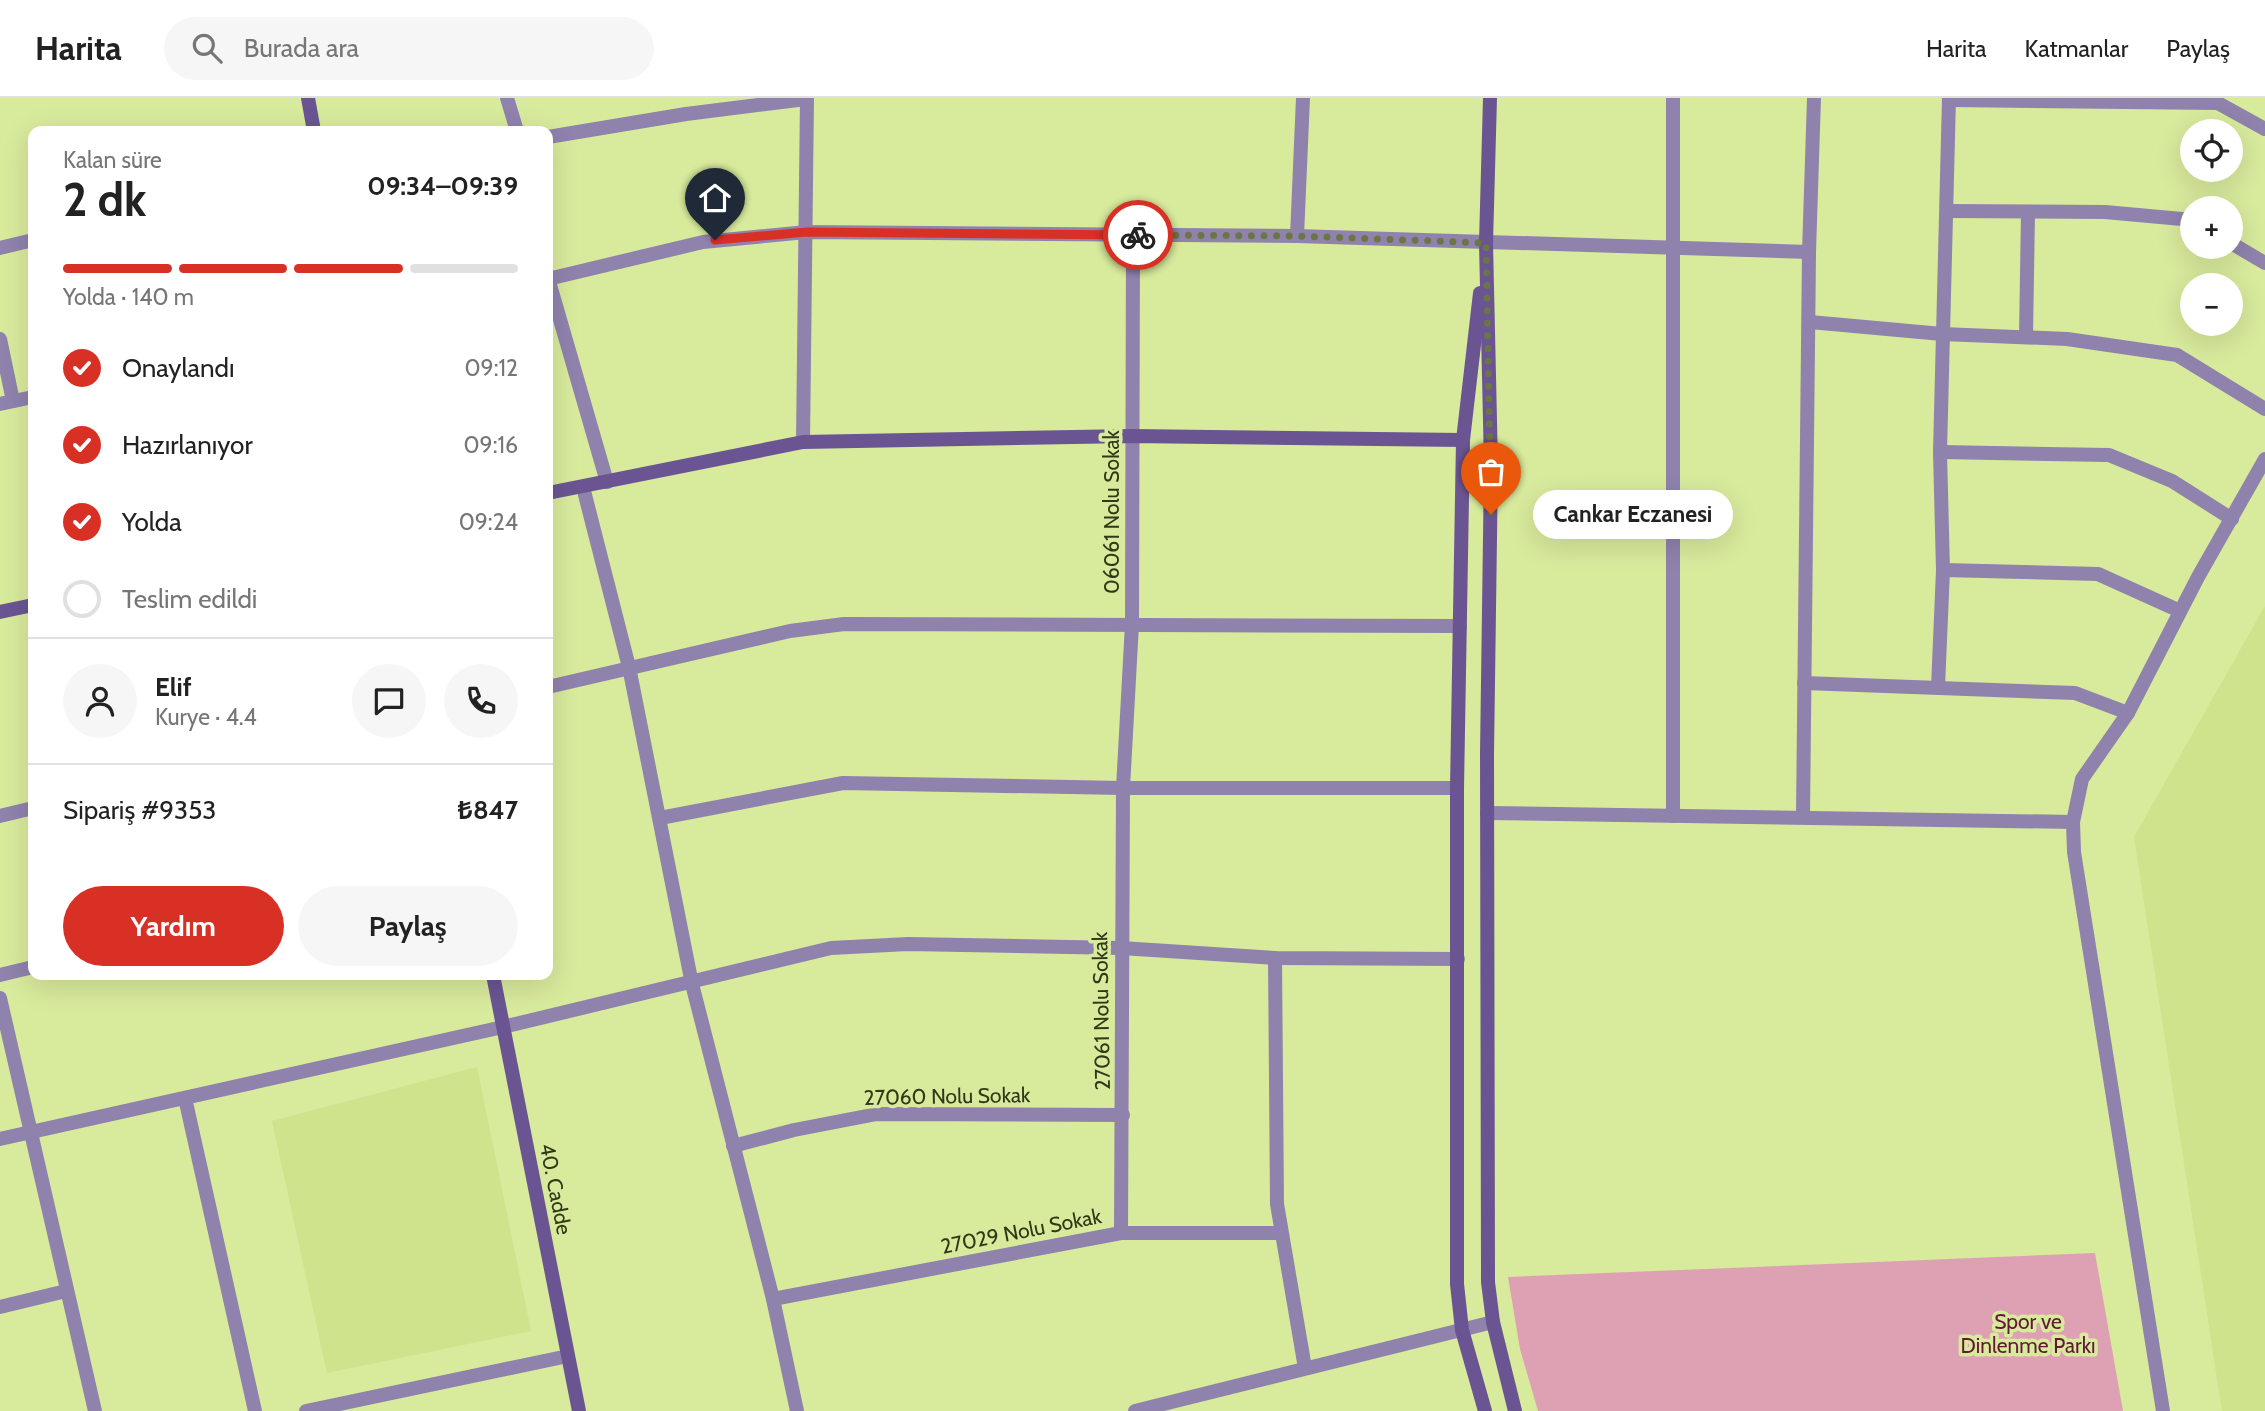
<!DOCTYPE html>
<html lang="tr">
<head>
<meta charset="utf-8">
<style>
  :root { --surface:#fff; --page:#f6f6f6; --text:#222; --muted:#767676; --line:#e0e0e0; --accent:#d93025 }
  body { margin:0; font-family:Cabin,sans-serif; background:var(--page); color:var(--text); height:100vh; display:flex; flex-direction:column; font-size:26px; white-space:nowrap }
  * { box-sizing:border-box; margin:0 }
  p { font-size:23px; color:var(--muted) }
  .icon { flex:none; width:38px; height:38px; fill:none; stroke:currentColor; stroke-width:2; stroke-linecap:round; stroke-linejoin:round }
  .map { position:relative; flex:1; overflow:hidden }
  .details { position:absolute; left:28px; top:28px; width:525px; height:854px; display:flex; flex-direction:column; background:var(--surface); border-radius:14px; box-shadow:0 7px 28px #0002 }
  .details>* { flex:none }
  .controls { position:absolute; left:2180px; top:21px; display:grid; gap:14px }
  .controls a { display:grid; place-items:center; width:63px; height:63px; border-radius:50%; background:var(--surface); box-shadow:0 7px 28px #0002; font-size:35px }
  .pin { position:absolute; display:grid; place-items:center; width:60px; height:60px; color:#fff; margin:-72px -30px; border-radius:50% 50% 50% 0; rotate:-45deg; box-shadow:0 0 7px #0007 }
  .pin .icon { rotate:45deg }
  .courier { position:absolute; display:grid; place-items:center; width:70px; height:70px; margin:-35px; border:5px solid #d93025; border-radius:50%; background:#fff; color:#222; box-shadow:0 2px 9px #0007 }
  .bubble { position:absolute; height:49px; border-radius:24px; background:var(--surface); box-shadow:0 7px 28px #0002; font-size:23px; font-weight:700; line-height:49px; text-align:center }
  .head em { font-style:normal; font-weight:700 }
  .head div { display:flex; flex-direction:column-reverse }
  .head { display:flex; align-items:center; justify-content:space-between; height:119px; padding:0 35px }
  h1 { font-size:46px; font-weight:700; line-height:52px }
  .bar { display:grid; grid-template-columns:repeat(4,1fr); gap:10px 7px; align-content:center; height:84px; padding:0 35px }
  .bar i { height:9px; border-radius:5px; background:var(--line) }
  .bar .selected { background:var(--accent) }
  .bar p { grid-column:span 4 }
  .line { display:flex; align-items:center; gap:18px; padding:0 35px; border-top:2px solid var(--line) }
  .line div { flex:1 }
  .round { display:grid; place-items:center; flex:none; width:74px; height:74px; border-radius:37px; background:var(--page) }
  ol { padding:0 35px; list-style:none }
  li { display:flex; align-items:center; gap:21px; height:77px }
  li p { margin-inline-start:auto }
  li .icon { padding:7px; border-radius:50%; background:var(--accent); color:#fff; stroke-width:4 }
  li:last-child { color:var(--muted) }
  li i { width:38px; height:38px; border:4px solid var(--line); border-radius:50% }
  .cta { display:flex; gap:14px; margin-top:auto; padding:14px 35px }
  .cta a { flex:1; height:80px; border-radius:42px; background:var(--accent); color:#fff; font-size:28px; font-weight:700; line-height:80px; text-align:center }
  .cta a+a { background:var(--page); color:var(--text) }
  header { display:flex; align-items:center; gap:42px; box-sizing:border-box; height:98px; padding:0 35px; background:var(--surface); border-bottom:2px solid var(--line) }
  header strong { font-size:33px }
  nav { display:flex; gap:38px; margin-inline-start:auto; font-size:24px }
  .search { width:490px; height:63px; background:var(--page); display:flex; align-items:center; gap:18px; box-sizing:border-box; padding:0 24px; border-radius:38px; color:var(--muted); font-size:26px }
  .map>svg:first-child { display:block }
  .built { fill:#cfe28c }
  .green { fill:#dea1b4 }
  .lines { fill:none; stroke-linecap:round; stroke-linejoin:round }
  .street { stroke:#8f82ad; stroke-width:14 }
  .secondary { stroke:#6a5592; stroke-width:14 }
  .done { stroke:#6b7646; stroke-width:7; stroke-dasharray:0 12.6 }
  .route { stroke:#d93025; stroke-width:9 }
  .labels { text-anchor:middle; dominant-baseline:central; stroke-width:7; stroke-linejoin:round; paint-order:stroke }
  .street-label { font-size:21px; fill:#313818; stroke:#d8ea9c }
  .park-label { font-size:21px; fill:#651739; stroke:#d8ea9c }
</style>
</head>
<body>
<header>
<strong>Harita</strong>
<div class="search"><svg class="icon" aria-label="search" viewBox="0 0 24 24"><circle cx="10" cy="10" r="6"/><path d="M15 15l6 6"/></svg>Burada ara</div>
<nav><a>Harita</a><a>Katmanlar</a><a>Paylaş</a></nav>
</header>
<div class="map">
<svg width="2265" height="1313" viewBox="0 0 2265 1313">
  <rect width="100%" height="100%" fill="#d8ea9c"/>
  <g class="built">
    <polygon points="2265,508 2265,1313 2222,1313 2134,739"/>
    <polygon points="477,969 531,1233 327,1275 272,1023"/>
  </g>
  <polygon class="green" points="2095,1155 2123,1313 1538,1313 1520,1251 1508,1179"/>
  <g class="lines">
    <g class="street">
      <polyline points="507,0 517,33"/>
      <polyline points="1673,0 1673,718"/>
      <polyline points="1949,2 2218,5 2265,31"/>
      <polyline points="548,39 686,16 806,1"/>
      <polyline points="1947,113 2105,114 2193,122"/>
      <polyline points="1297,138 1303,0"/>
      <polyline points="2231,145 2265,165"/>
      <polyline points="0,150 33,142"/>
      <polyline points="548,180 607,384"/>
      <polyline points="548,181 703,144 807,134 1297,138 1809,154"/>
      <polyline points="1810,224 1942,236 2067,241 2177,257 2265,311"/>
      <polyline points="2026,239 2028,114"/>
      <polyline points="0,241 13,303"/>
      <polyline points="0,306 33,299"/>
      <polyline points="803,344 807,0"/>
      <polyline points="1940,354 2109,357 2172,383 2232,421"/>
      <polyline points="583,389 629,569 692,886 773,1201 797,1313"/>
      <polyline points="1943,472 2098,476 2180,513"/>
      <polyline points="1804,585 2075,595 2128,615"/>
      <polyline points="548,589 790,533 844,526 1460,528"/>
      <polyline points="1938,589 1943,472 1940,354 1949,0"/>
      <polyline points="1487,715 2073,724"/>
      <polyline points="0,718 33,710"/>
      <polyline points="1803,718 1809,154 1814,0"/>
      <polyline points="660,720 843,685 1123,690 1457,690"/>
      <polyline points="1275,860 1277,1106 1305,1270"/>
      <polyline points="0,877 33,869"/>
      <polyline points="0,900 95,1313"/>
      <polyline points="185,1000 255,1313"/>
      <polyline points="0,1041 503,929 831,850 908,846 1121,850 1275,860 1458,861"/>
      <polyline points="733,1048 794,1032 877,1016 1123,1017"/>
      <polyline points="1121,1135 1123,690 1132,526 1133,137"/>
      <polyline points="773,1201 1121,1135 1280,1135"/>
      <polyline points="0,1209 66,1193"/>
      <polyline points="306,1313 568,1258"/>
      <polyline points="1135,1313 1493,1224"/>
      <polyline points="2163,1313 2074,754 2073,724 2082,681 2128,615 2198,479 2265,361"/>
    </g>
    <g class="secondary">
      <polyline points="308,0 314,33"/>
      <polyline points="1490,0 1486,145 1491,367 1487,656 1488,1184 1493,1224 1515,1313"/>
      <polyline points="1480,195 1463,342 1457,690 1457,1186 1462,1232 1485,1313"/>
      <polyline points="548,395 803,344 1131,338 1463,342"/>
      <polyline points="0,514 33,507"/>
      <polyline points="493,877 579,1313"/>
    </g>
  </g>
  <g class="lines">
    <polyline class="done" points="1138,137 1297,138 1486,145 1491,416"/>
    <polyline class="route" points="715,142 807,134 1138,137"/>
  </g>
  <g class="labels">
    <g class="street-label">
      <text transform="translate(1111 414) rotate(-90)">06061 Nolu Sokak</text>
      <text transform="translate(1101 913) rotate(-91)">27061 Nolu Sokak</text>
      <text transform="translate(947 998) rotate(-1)">27060 Nolu Sokak</text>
      <text transform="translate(556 1091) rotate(79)">40. Cadde</text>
      <text transform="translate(1021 1133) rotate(-11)">27029 Nolu Sokak</text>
    </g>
    <g class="park-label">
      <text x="2028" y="1223">Spor ve<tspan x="2028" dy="24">Dinlenme Parkı</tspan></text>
    </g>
  </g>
</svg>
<div class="controls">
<a><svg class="icon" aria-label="locate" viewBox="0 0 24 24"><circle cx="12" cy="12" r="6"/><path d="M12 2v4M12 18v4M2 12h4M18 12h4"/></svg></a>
<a>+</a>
<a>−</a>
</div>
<div class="pin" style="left:1491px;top:416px;background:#ea580c"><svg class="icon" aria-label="bag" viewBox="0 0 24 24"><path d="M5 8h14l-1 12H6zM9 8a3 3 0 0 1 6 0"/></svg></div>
<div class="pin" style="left:715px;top:142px;background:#1f2937"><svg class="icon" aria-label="home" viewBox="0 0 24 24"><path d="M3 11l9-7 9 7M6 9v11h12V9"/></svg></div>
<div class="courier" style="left:1138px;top:137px"><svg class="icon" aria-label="bike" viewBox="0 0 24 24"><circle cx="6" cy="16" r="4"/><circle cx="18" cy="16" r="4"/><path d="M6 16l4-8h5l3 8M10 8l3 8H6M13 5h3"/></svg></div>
<div class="bubble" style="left:1533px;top:392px;width:200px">Cankar Eczanesi</div>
<section class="details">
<div class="head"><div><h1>2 dk</h1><p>Kalan süre</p></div><em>09:34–09:39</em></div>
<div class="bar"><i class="selected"></i><i class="selected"></i><i class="selected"></i><i></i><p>Yolda · 140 m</p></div>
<ol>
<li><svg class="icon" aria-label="check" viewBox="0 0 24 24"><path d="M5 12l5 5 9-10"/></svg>Onaylandı<p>09:12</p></li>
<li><svg class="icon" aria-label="check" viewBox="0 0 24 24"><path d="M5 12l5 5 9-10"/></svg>Hazırlanıyor<p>09:16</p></li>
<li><svg class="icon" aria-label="check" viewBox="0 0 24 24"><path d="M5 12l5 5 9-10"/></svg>Yolda<p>09:24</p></li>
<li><i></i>Teslim edildi</li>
</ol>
<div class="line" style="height:126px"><a class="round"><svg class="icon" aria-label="person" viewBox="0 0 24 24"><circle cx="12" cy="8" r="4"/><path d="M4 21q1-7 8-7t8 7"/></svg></a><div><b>Elif</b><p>Kurye · 4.4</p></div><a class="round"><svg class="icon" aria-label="chat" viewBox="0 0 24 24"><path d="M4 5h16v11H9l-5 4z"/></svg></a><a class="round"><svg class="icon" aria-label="phone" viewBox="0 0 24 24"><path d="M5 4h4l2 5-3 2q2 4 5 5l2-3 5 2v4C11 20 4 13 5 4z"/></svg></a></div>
<div class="line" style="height:91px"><div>Sipariş #9353</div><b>₺847</b></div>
<div class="cta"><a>Yardım</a><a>Paylaş</a></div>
</section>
</div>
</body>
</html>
